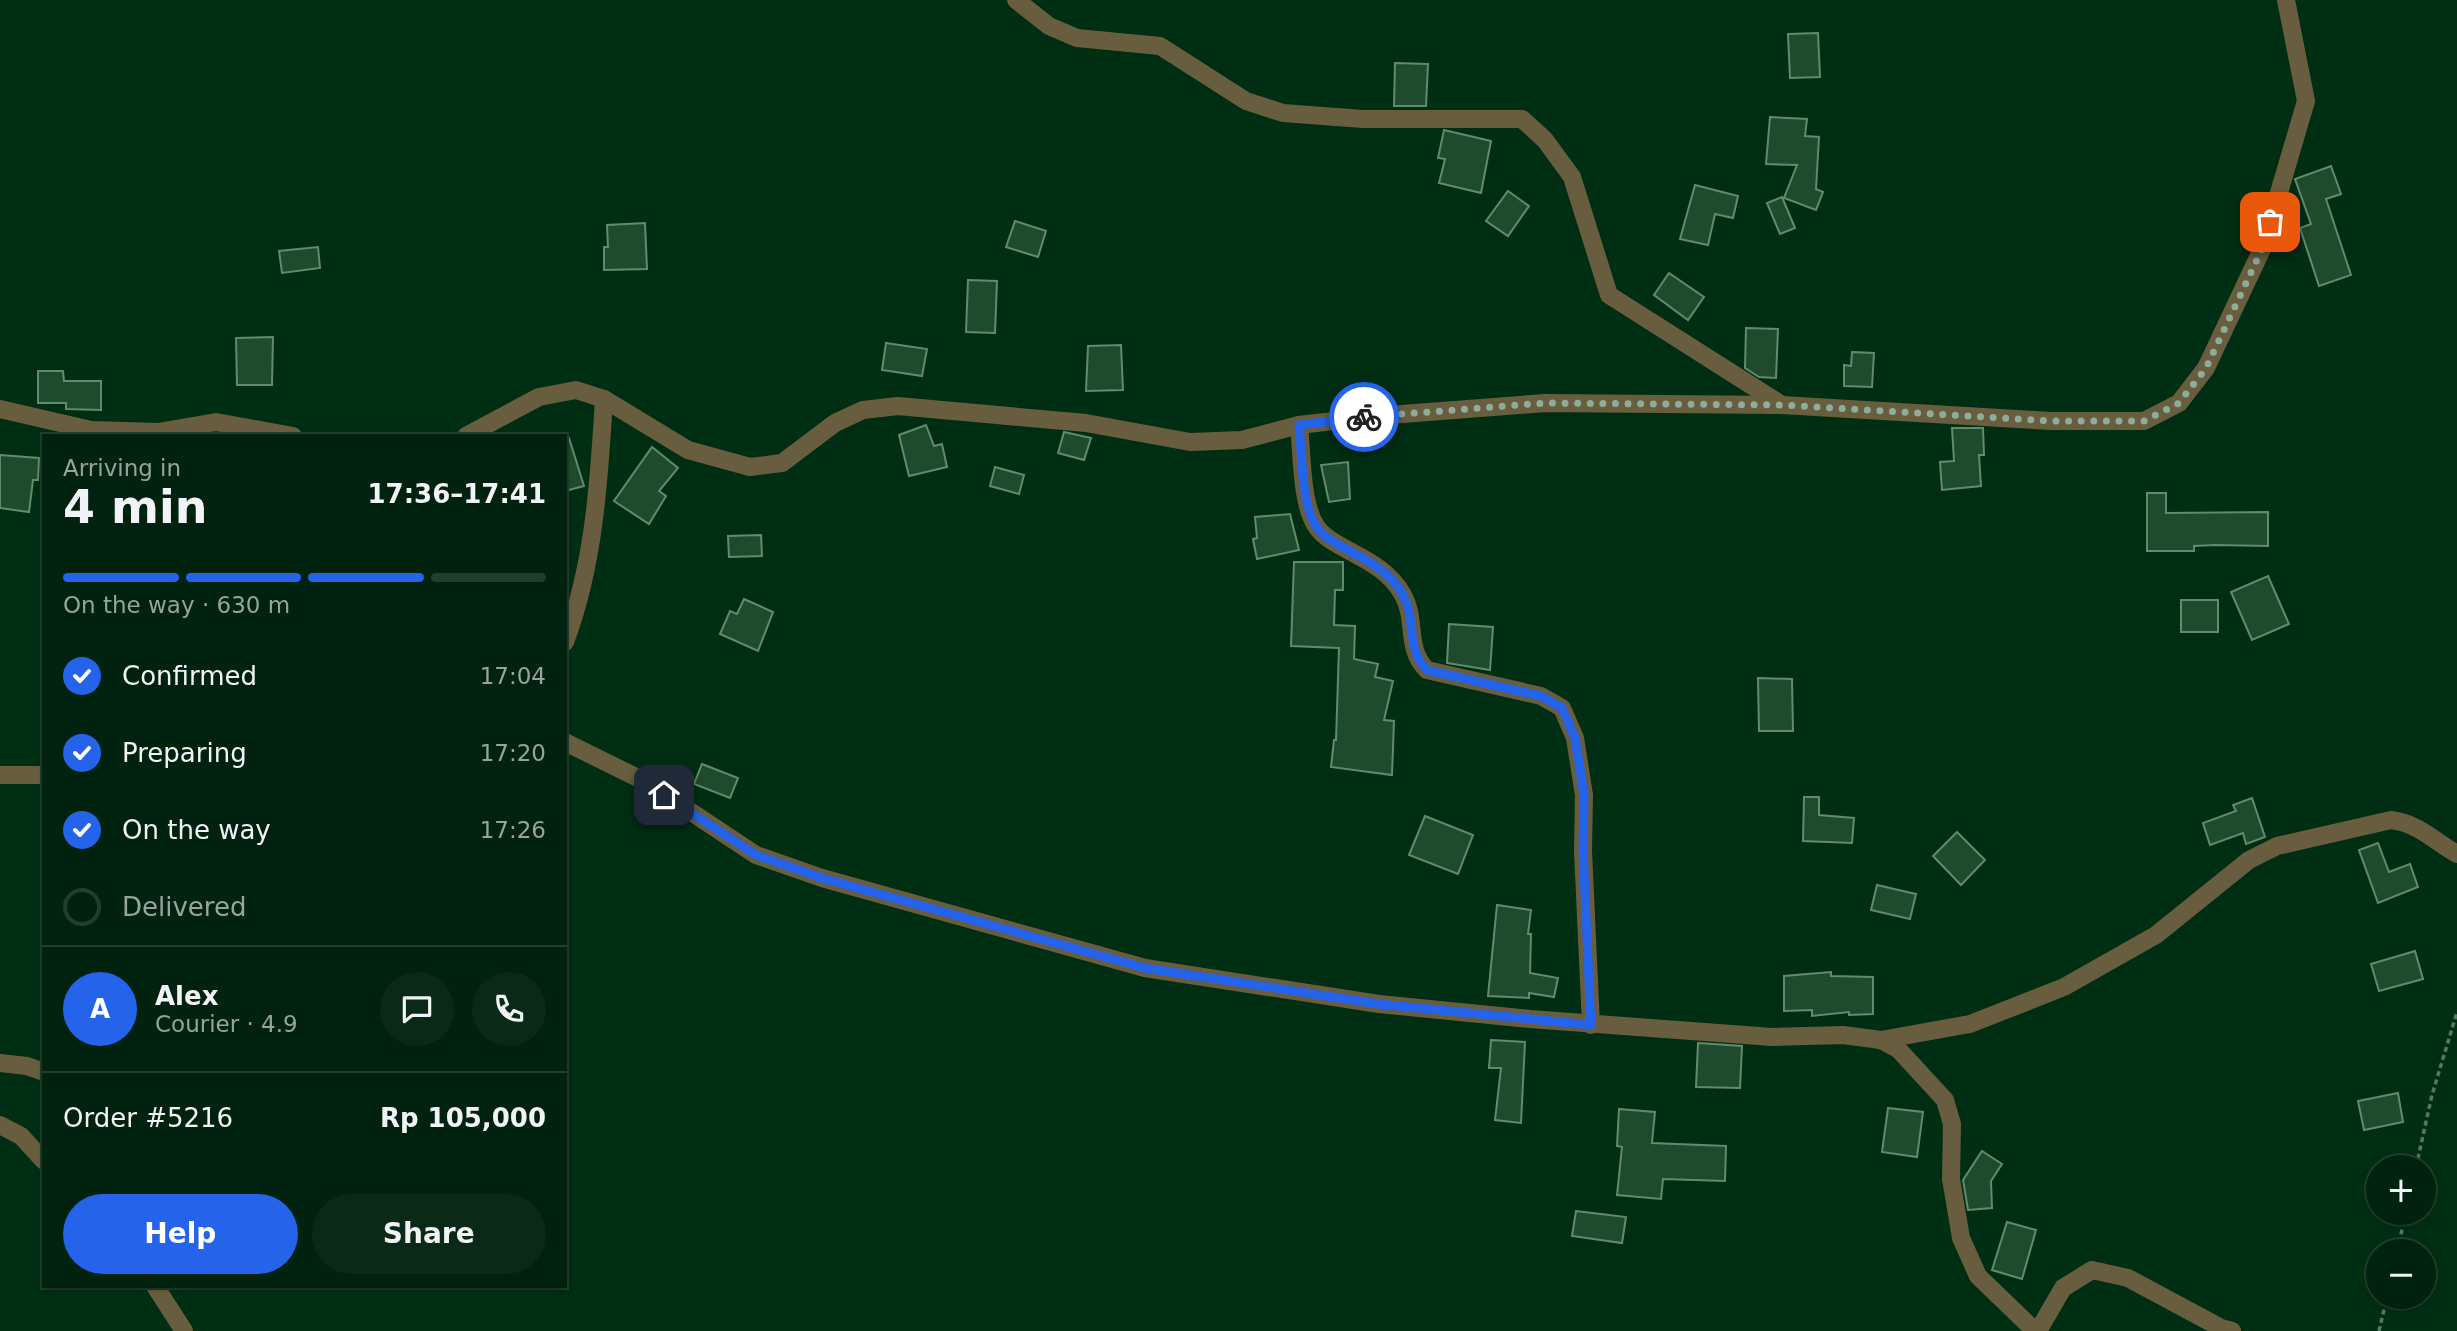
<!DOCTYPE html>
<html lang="en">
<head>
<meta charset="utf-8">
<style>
  :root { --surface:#00220e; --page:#0a2a17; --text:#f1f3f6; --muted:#95a49e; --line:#223f2e; --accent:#2563eb }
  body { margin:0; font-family:"DejaVu Sans",sans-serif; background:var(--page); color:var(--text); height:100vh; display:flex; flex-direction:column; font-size:26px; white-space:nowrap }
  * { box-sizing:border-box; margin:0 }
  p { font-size:23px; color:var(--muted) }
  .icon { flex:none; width:38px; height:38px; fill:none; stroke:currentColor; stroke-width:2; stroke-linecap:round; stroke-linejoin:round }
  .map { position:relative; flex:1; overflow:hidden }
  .details { position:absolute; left:42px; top:434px; width:525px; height:854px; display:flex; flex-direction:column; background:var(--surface); border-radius:0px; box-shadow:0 2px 5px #0004,0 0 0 2px var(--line) }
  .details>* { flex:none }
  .buttons { position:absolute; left:2366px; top:1155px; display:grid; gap:14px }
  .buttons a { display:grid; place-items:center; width:70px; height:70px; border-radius:50%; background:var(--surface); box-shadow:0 2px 5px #0004,0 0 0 2px var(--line); font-size:35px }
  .pin { position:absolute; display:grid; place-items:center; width:60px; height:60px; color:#fff; margin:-30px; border-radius:14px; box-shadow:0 4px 10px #0006 }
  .courier { position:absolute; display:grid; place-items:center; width:70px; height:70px; margin:-35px; border:5px solid #2563eb; border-radius:50%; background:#fff; color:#222; box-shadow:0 2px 9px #0007 }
  .summary em { font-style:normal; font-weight:700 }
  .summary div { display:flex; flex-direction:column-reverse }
  .summary { display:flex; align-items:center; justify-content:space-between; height:119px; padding:0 21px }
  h1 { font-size:46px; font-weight:700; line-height:52px }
  .bar { display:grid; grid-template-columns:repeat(4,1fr); gap:10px 7px; align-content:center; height:84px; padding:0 21px }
  .bar i { height:9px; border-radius:5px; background:var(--line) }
  .bar .on { background:var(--accent) }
  .bar p { grid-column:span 4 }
  .line { display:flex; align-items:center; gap:18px; padding:0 21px; border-top:2px solid var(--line) }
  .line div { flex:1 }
  .round { display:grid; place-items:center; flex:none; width:74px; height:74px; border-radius:37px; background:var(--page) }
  ol { padding:0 21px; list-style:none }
  li { display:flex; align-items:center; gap:21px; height:77px }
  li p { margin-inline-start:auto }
  li .icon { padding:7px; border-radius:50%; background:var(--accent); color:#fff; stroke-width:4 }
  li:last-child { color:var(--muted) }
  li i { width:38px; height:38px; border:4px solid var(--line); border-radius:50% }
  .primary-button { display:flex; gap:14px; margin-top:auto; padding:14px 21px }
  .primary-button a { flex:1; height:80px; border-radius:42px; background:var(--accent); color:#fff; font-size:28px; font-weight:700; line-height:80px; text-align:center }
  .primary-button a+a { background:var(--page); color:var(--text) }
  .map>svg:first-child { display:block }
  .building { fill:#1f4a2d; stroke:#608c6b; stroke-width:2 }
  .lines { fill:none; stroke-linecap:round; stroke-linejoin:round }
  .path { stroke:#537961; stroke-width:3.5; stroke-dasharray:5 3.5; stroke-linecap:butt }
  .minor { stroke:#685e3f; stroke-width:18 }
  .tertiary { stroke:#685e3f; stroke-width:18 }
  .done { stroke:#8ead98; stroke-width:7; stroke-dasharray:0 12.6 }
  .route { stroke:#2563eb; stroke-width:9 }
</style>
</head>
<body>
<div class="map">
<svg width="2457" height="1331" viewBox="0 0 2457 1331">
  <rect width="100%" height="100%" fill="#002e13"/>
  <g class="building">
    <polygon points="1818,33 1820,77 1790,78 1788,34"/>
    <polygon points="1395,63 1428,64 1426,106 1394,106"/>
    <polygon points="1770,117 1807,119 1805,136 1819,137 1816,189 1823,192 1816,210 1784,198 1797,165 1766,164"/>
    <polygon points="1444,130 1491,141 1481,193 1439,183 1445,159 1438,158"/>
    <polygon points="2331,166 2341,194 2326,199 2351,275 2319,286 2300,228 2311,224 2295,179"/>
    <polygon points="1695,185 1738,196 1733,218 1715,214 1708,245 1680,239"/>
    <polygon points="1508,191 1529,206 1508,236 1486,221"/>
    <polygon points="1782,197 1795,228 1780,234 1767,203"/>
    <polygon points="1015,221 1046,231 1038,257 1006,247"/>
    <polygon points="645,223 647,269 604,270 604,247 608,247 607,225"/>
    <polygon points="318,247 320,268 282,273 279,251"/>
    <polygon points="1669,273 1704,297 1688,320 1654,295"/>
    <polygon points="968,280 997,281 995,333 966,332"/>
    <polygon points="1746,328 1778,329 1776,378 1759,377 1745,368"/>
    <polygon points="273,337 272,385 237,385 236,338"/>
    <polygon points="886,343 927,349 922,376 882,370"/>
    <polygon points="1121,345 1123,390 1086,391 1088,346"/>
    <polygon points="1852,352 1874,353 1872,387 1844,386 1844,365 1851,366"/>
    <polygon points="38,371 63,371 64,381 101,381 101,410 66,409 66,403 38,403"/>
    <polygon points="926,425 934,446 942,444 947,467 909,476 899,435"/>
    <polygon points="1952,428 1983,428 1984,455 1979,455 1981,486 1942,490 1940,462 1954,461"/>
    <polygon points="1064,432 1091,438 1084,460 1058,453"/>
    <polygon points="565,438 569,438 584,486 565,491"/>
    <polygon points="652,447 678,468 659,491 666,496 649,524 614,501"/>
    <polygon points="0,455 39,458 38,480 33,480 29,512 0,508"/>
    <polygon points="1348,462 1350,499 1329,502 1321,465"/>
    <polygon points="995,467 1024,475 1019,494 990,486"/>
    <polygon points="2147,493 2166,493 2166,513 2268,512 2268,546 2215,545 2194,546 2194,551 2147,551"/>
    <polygon points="1290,514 1299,550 1257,559 1253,539 1257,538 1255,517"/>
    <polygon points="761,535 762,556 729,557 728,536"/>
    <polygon points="1294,562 1343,562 1343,590 1335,590 1334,625 1355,626 1354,659 1378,664 1375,677 1393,681 1384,720 1394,721 1392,775 1331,767 1334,740 1336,740 1339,648 1291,646"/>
    <polygon points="2268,576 2289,624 2252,640 2231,592"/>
    <polygon points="744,599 773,612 758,651 720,634 730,611 737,614"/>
    <rect x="2181" y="600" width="37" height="32"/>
    <polygon points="1449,624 1493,627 1490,670 1447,663"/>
    <polygon points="1758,678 1792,679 1793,731 1759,731"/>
    <polygon points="702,764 738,778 730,798 694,784"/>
    <polygon points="1804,797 1819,797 1819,815 1854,818 1852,843 1803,841"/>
    <polygon points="2252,798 2265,837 2246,844 2243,833 2210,845 2203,823 2236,811 2233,805"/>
    <polygon points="1425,816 1473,835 1458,874 1409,855"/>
    <polygon points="1957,832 1985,860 1961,885 1933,856"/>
    <polygon points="2378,843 2389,872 2410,864 2418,887 2378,903 2359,850"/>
    <polygon points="1877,885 1916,894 1910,919 1871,910"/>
    <polygon points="1497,905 1531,910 1528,934 1531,934 1530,973 1558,978 1554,997 1529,993 1529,998 1488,996"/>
    <polygon points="2415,951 2423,979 2379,991 2371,964"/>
    <polygon points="1831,972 1831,976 1873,977 1873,1014 1849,1015 1849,1012 1812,1016 1812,1010 1784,1011 1784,976"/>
    <polygon points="1491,1040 1525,1042 1521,1123 1495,1120 1501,1068 1489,1068"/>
    <polygon points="1698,1043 1742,1046 1740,1088 1696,1087"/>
    <polygon points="2398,1093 2403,1122 2364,1130 2358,1101"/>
    <polygon points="1888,1108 1923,1112 1917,1157 1882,1152"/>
    <polygon points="1619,1109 1655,1112 1652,1143 1726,1146 1725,1181 1663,1179 1661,1199 1617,1195 1622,1147 1617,1146"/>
    <polygon points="1982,1151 2002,1164 1991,1181 1992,1208 1968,1210 1963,1180"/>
    <polygon points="1576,1211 1626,1217 1622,1243 1572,1236"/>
    <polygon points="2007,1222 2036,1230 2022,1279 1992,1270"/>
  </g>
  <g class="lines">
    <g class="path">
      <polyline points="2416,1167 2432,1095 2457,1012"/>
      <polyline points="2397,1251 2406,1213"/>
      <polyline points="2379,1331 2387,1297"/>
    </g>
    <g class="minor">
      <polyline points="1016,0 1049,26 1077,38 1160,46 1246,101 1283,113 1363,119 1522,119 1545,140 1572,177 1609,295 1782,405"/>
      <path d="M 1299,425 C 1302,453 1301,503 1316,526 C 1332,551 1382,556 1403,595 C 1417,620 1405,649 1427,670 L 1541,696 L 1562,708 L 1575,738 L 1584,795 L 1583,851 L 1591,1025"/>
      <path d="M 565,642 C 594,565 599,482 604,399"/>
      <polyline points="565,742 646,782 756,855 822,878 1145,968 1379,1004 1530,1019 1772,1037 1843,1035 1881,1040 1898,1049 1945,1100 1952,1124 1951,1179 1961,1238 1978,1276 2035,1331"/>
      <path d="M 1881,1040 L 1970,1024 L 2064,987 L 2156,935 L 2249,860 L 2277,846 L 2391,820 C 2418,823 2434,841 2457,854"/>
      <polyline points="2038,1331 2063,1288 2092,1270 2128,1278 2221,1328 2232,1331"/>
    </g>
    <g class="tertiary">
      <polyline points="0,409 91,430 158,432 216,422 293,436"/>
      <polyline points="466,436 539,397 576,390 604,399 688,450 750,467 782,463 835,423 863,410 898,406 1086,423 1190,442 1242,440 1299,425 1376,416 1545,403 1782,405 2051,421 2144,421 2179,403 2206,368 2263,247 2306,101 2286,0"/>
      <polyline points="0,775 44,775"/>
      <polyline points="0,1063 27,1066 44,1072"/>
      <polyline points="0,1125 21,1136 44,1161"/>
      <polyline points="155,1286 184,1331"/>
    </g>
  </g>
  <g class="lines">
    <polyline class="done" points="1364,417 1545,403 1782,405 2052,421 2144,421 2179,403 2206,368 2263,247 2270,222"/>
    <path class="route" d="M 664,795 L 756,855 L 822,878 L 1145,968 L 1379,1004 L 1591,1025 L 1583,851 L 1584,795 L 1575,738 L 1562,708 L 1541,696 L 1427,670 C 1405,649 1417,620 1403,595 C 1382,556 1332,551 1316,526 C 1301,503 1302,453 1299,425 L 1364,417"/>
  </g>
</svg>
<div class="buttons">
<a>+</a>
<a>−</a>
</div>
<div class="pin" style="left:2270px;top:222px;background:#ea580c"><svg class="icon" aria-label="bag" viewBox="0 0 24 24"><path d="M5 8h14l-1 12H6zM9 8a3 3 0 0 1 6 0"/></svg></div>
<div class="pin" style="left:664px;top:795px;background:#1f2937"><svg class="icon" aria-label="home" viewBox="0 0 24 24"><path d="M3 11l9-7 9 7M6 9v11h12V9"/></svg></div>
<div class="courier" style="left:1364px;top:417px"><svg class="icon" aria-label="bike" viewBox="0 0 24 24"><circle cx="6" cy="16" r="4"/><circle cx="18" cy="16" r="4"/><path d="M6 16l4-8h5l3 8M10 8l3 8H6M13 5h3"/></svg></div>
<section class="details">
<div class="summary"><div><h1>4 min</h1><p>Arriving in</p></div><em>17:36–17:41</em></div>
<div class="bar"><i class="on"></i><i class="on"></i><i class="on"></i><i></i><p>On the way · 630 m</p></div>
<ol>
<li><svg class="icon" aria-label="check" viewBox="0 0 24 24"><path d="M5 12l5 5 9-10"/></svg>Confirmed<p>17:04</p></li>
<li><svg class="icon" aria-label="check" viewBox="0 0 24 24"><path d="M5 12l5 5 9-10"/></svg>Preparing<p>17:20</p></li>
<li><svg class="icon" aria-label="check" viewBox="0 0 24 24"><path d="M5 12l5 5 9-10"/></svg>On the way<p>17:26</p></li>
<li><i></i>Delivered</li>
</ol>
<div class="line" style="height:126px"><b class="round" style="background:var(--accent);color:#fff">A</b><div><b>Alex</b><p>Courier · 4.9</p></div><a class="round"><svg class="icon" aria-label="chat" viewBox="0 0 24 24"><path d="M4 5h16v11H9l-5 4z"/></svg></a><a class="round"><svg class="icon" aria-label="phone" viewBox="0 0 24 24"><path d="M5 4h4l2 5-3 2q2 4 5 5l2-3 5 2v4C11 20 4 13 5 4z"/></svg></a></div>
<div class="line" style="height:91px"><div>Order #5216</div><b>Rp 105,000</b></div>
<div class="primary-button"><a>Help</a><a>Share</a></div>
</section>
</div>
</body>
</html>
